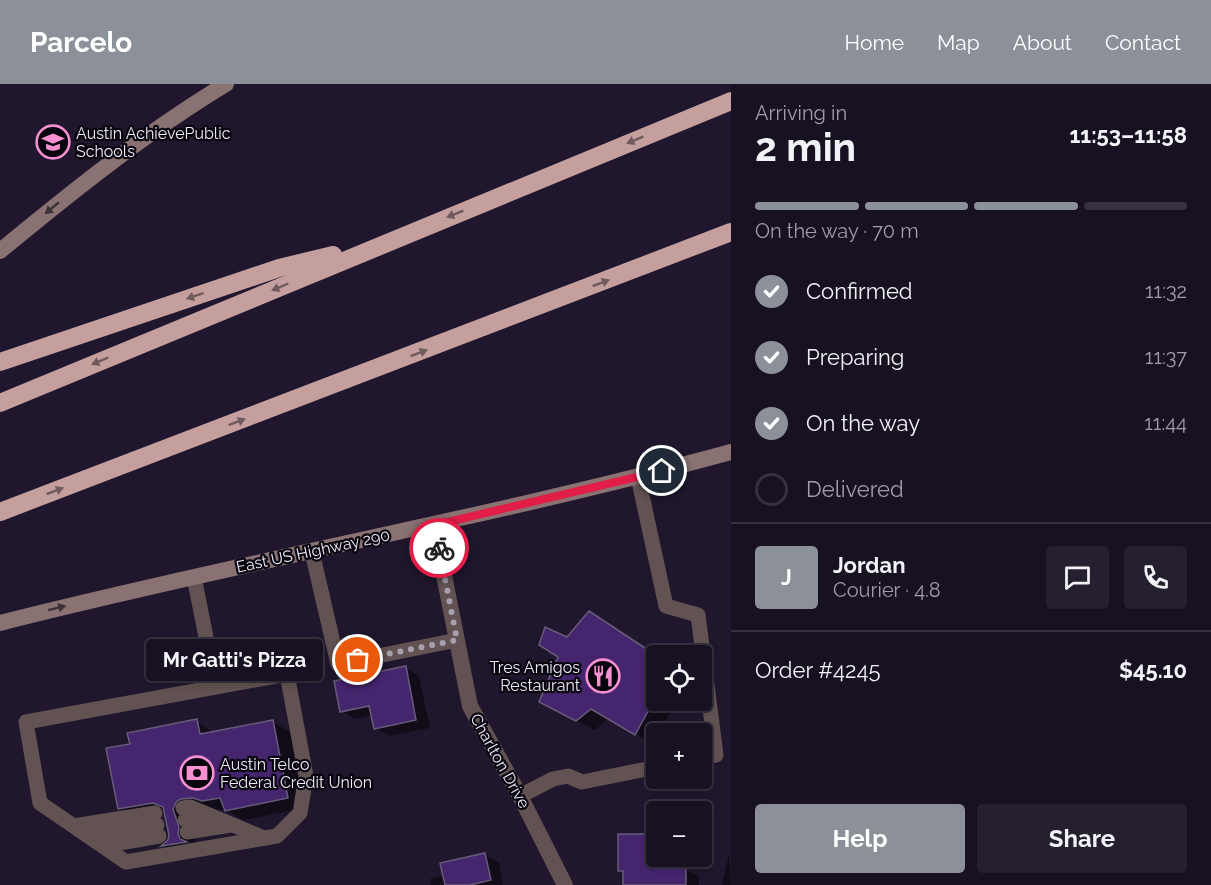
<!DOCTYPE html>
<html lang="en">
<head>
<meta charset="utf-8">
<style>
  :root { --surface:#181122; --page:#251f2f; --text:#f1f3f6; --muted:#9f9da5; --line:#363140; --accent:#8c9099 }
  body { margin:0; font-family:Raleway,sans-serif; background:var(--page); color:var(--text); height:100vh; display:flex; flex-direction:column; font-size:22px; white-space:nowrap }
  * { box-sizing:border-box; margin:0 }
  p { font-size:20px; color:var(--muted) }
  .icon { flex:none; width:33px; height:33px; fill:none; stroke:currentColor; stroke-width:2; stroke-linecap:round; stroke-linejoin:round }
  .map { position:relative; flex:1; overflow:hidden }
  .side { display:flex; flex-direction:column; background:var(--surface); width:480px }
  .side>* { flex:none }
  .buttons { position:absolute; left:646px; top:561px; display:grid; gap:12px }
  .buttons a { display:grid; place-items:center; width:66px; height:66px; border-radius:6px; background:var(--surface); box-shadow:0 3px 9px #0003,0 0 0 2px var(--line); font-size:30px }
  .pin { position:absolute; display:grid; place-items:center; width:51px; height:51px; color:#fff; margin:-26px; border:3px solid #fff; border-radius:50%; box-shadow:0 2px 6px #0007 }
  .courier { position:absolute; display:grid; place-items:center; width:60px; height:60px; margin:-30px; border:4px solid #e11d48; border-radius:50%; background:#fff; color:#222; box-shadow:0 2px 8px #0007 }
  .bubble { position:absolute; height:42px; border-radius:6px; background:var(--surface); box-shadow:0 3px 9px #0003,0 0 0 2px var(--line); font-size:20px; font-weight:700; line-height:42px; text-align:center }
  .summary em { font-style:normal; font-weight:700 }
  .summary div { display:flex; flex-direction:column-reverse }
  .summary { display:flex; align-items:center; justify-content:space-between; height:102px; padding:0 24px }
  h1 { font-size:39px; font-weight:700; line-height:45px }
  .bar { display:grid; grid-template-columns:repeat(4,1fr); gap:9px 6px; align-content:center; height:72px; padding:0 24px }
  .bar i { height:8px; border-radius:4px; background:var(--line) }
  .bar .current { background:var(--accent) }
  .bar p { grid-column:span 4 }
  .line { display:flex; align-items:center; gap:15px; padding:0 24px; border-top:2px solid var(--line) }
  .line div { flex:1 }
  .round { display:grid; place-items:center; flex:none; width:63px; height:63px; border-radius:6px; background:var(--page) }
  ol { padding:0 24px; list-style:none }
  li { display:flex; align-items:center; gap:18px; height:66px }
  li p { margin-inline-start:auto }
  li .icon { padding:6px; border-radius:50%; background:var(--accent); color:#fff; stroke-width:4 }
  li:last-child { color:var(--muted) }
  li i { width:33px; height:33px; border:3px solid var(--line); border-radius:50% }
  .button { display:flex; gap:12px; margin-top:auto; padding:12px 24px }
  .button a { flex:1; height:69px; border-radius:6px; background:var(--accent); color:#fff; font-size:24px; font-weight:700; line-height:69px; text-align:center }
  .button a+a { background:var(--page); color:var(--text) }
  header { display:flex; align-items:center; gap:36px; box-sizing:border-box; height:84px; padding:0 30px; background:var(--accent); color:#fff }
  header strong { font-size:28px }
  nav { display:flex; gap:33px; margin-inline-start:auto; font-size:21px }
  main { display:flex; flex:1; min-height:0 }
  .map>svg:first-child { display:block }
  .shadow { fill:#0007 }
  .building { fill:#46256f; stroke:#665c77; stroke-width:1.5 }
  .lines { fill:none; stroke-linecap:round; stroke-linejoin:round }
  .service { stroke:#625352; stroke-width:15 }
  .minor { stroke:#625352; stroke-width:16 }
  .secondary { stroke:#897271; stroke-width:16 }
  .motorway { stroke:#c49f9e; stroke-width:18 }
  .oneway { fill:#6f5a5d }
  .oneway2 { fill:#3c3136 }
  .done { stroke:#a6a0b1; stroke-width:6; stroke-dasharray:0 10.8 }
  .route { stroke:#e11d48; stroke-width:8 }
  .labels { text-anchor:middle; dominant-baseline:central; stroke-width:4.5; stroke-linejoin:round; paint-order:stroke }
  .poi-label { font-size:16px; fill:#eee9f8; stroke:#08050e; text-anchor:start }
  .street-label { font-size:16px; fill:#eee9f8; stroke:#08050e }
</style>
</head>
<body>
<header>
<strong>Parcelo</strong>
<nav><a>Home</a><a>Map</a><a>About</a><a>Contact</a></nav>
</header>
<main>
<div class="map">
<svg width="731" height="801" viewBox="0 0 731 801">
  <rect width="100%" height="100%" fill="#20172e"/>
  <g class="shadow">
    <polygon points="590,529 657,572 657,616 677,616 653,660 609,634 595,646 558,628 567,555"/>
    <polygon points="405,584 419,592 430,644 389,652 375,644 373,631 355,635 342,627"/>
    <polygon points="196,637 214,649 273,638 290,648 305,724 244,736 225,726 199,724 195,761 180,771 164,762 169,757 170,751 166,730 137,734 120,724 131,661"/>
    <polygon points="649,752 657,756 657,772 682,773 682,784 699,792 699,801 624,801 624,789 619,786"/>
    <polygon points="729,769 731,801 722,801"/>
    <polygon points="485,771 499,779 503,801 431,801 430,795 444,792"/>
  </g>
  <g class="building">
    <polygon points="589,527 657,572 657,611 635,651 591,625 576,637 539,618 558,573 539,561 545,543 567,553"/>
    <polygon points="406,582 416,636 374,645 369,622 340,628 334,597"/>
    <polygon points="197,635 200,650 273,636 288,714 225,727 220,714 202,717 193,714 181,715 177,717 173,725 179,743 178,750 180,755 187,758 161,762 168,756 169,751 163,723 153,719 118,725 106,664 130,660 127,649"/>
    <polygon points="618,750 649,750 649,763 657,763 657,772 669,772 669,782 686,783 686,801 623,801 623,787 618,787"/>
    <polygon points="485,769 491,796 470,801 445,801 440,779"/>
  </g>
  <g class="lines">
    <g class="service">
      <polyline points="638,393 666,522 698,531 716,671 702,674"/>
      <polyline points="312,468 338,580 457,556"/>
      <polyline points="194,493 216,603"/>
      <polygon points="287,590 306,692 300,729 277,752 126,778 40,719 26,638"/>
      <polyline points="520,712 553,695 568,692 582,698 657,683"/>
      <polyline points="183,724 190,723 264,754"/>
      <polyline points="185,736 211,732"/>
      <polyline points="74,742 155,729"/>
      <polyline points="187,748 231,741"/>
      <polyline points="89,752 157,741"/>
      <polyline points="103,762 159,752"/>
    </g>
    <polyline class="minor" points="434,441 470,622 520,712 565,801"/>
    <g class="secondary">
      <path d="M 0,167 C 73,107 145,49 226,0"/>
      <path d="M 0,539 C 243,477 489,434 731,368"/>
    </g>
    <g class="motorway">
      <polyline points="0,278 279,184 333,171"/>
      <polyline points="0,319 731,17"/>
      <polyline points="0,428 731,148"/>
    </g>
  </g>
  <defs><path id="oneway-solid" d="M-6-.8H1V-3.2L6.5 0L1 3.2V.8H-6Z" transform="scale(1.5)"/></defs>
  <g class="oneway">
    <use href="#oneway-solid" transform="translate(635 56) rotate(158)"/>
    <use href="#oneway-solid" transform="translate(455 130) rotate(158)"/>
    <use href="#oneway-solid" transform="translate(601 199) rotate(-21)"/>
    <use href="#oneway-solid" transform="translate(280 203) rotate(157)"/>
    <use href="#oneway-solid" transform="translate(195 212) rotate(162)"/>
    <use href="#oneway-solid" transform="translate(419 269) rotate(-21)"/>
    <use href="#oneway-solid" transform="translate(100 277) rotate(157)"/>
    <use href="#oneway-solid" transform="translate(237 338) rotate(-21)"/>
    <use href="#oneway-solid" transform="translate(55 407) rotate(-21)"/>
  </g>
  <g class="oneway2">
    <use href="#oneway-solid" transform="translate(52 124) rotate(140)"/>
    <use href="#oneway-solid" transform="translate(57 524) rotate(-14)"/>
  </g>
  <g class="lines">
    <polyline class="done" points="358,576 457,556 439,464"/>
    <polyline class="route" points="439,464 435,441 662,387"/>
  </g>
  <defs>
    <g id="school-ring" transform="scale(1.725)"><circle r="9.5" fill="#08050e" stroke="#f690d0" stroke-width="1.5"/><path d="M0-5L7-2L0 1L-7-2ZM-4 1L0 2.5L4 1V4Q0 6-4 4Z" fill="#f690d0"/></g>
    <g id="restaurant-ring" transform="scale(1.725)"><circle r="9.5" fill="#08050e" stroke="#f690d0" stroke-width="1.5"/><path d="M-5-6h1v4h1v-4h1v4h1v-4h1v5L-1.5 .5V6h-2V.5L-5-1ZM5-6V6H3V1.5H1.5Q1.5-4 5-6Z" fill="#f690d0"/></g>
    <g id="bank-ring" transform="scale(1.725)"><circle r="9.5" fill="#08050e" stroke="#f690d0" stroke-width="1.5"/><path d="M-6-4H6V4H-6ZM0-2.3a2.3 2.3 0 1 0 0 4.6a2.3 2.3 0 1 0 0-4.6Z" fill="#f690d0"/></g>
  </defs>
  <g fill-rule="evenodd">
    <use href="#school-ring" x="53" y="58"/>
    <use href="#restaurant-ring" x="603" y="592"/>
    <use href="#bank-ring" x="197" y="689"/>
  </g>
  <g class="labels">
    <g class="poi-label">
      <text x="76" y="49">Austin AchievePublic<tspan x="76" dy="18">Schools</tspan></text>
      <text x="580" y="583" text-anchor="end">Tres Amigos<tspan x="580" dy="18">Restaurant</tspan></text>
      <text x="220" y="680">Austin Telco<tspan x="220" dy="18">Federal Credit Union</tspan></text>
    </g>
    <g class="street-label">
      <text transform="translate(313 467) rotate(-12)">East US Highway 290</text>
      <text transform="translate(500 677) rotate(61)">Charlton Drive</text>
    </g>
  </g>
</svg>
<div class="buttons">
<a><svg class="icon" aria-label="locate" viewBox="0 0 24 24"><circle cx="12" cy="12" r="6"/><path d="M12 2v4M12 18v4M2 12h4M18 12h4"/></svg></a>
<a>+</a>
<a>−</a>
</div>
<div class="pin" style="left:358px;top:576px;background:#ea580c"><svg class="icon" aria-label="bag" viewBox="0 0 24 24"><path d="M5 8h14l-1 12H6zM9 8a3 3 0 0 1 6 0"/></svg></div>
<div class="pin" style="left:662px;top:387px;background:#1f2937"><svg class="icon" aria-label="home" viewBox="0 0 24 24"><path d="M3 11l9-7 9 7M6 9v11h12V9"/></svg></div>
<div class="courier" style="left:439px;top:464px"><svg class="icon" aria-label="bike" viewBox="0 0 24 24"><circle cx="6" cy="16" r="4"/><circle cx="18" cy="16" r="4"/><path d="M6 16l4-8h5l3 8M10 8l3 8H6M13 5h3"/></svg></div>
<div class="bubble" style="left:146px;top:555px;width:177px">Mr Gatti's Pizza</div>
</div>
<section class="side">
<div class="summary"><div><h1>2 min</h1><p>Arriving in</p></div><em>11:53–11:58</em></div>
<div class="bar"><i class="current"></i><i class="current"></i><i class="current"></i><i></i><p>On the way · 70 m</p></div>
<ol>
<li><svg class="icon" aria-label="check" viewBox="0 0 24 24"><path d="M5 12l5 5 9-10"/></svg>Confirmed<p>11:32</p></li>
<li><svg class="icon" aria-label="check" viewBox="0 0 24 24"><path d="M5 12l5 5 9-10"/></svg>Preparing<p>11:37</p></li>
<li><svg class="icon" aria-label="check" viewBox="0 0 24 24"><path d="M5 12l5 5 9-10"/></svg>On the way<p>11:44</p></li>
<li><i></i>Delivered</li>
</ol>
<div class="line" style="height:108px"><b class="round" style="background:var(--accent);color:#fff">J</b><div><b>Jordan</b><p>Courier · 4.8</p></div><a class="round"><svg class="icon" aria-label="chat" viewBox="0 0 24 24"><path d="M4 5h16v11H9l-5 4z"/></svg></a><a class="round"><svg class="icon" aria-label="phone" viewBox="0 0 24 24"><path d="M5 4h4l2 5-3 2q2 4 5 5l2-3 5 2v4C11 20 4 13 5 4z"/></svg></a></div>
<div class="line" style="height:78px"><div>Order #4245</div><b>$45.10</b></div>
<div class="button"><a>Help</a><a>Share</a></div>
</section>
</main>
</body>
</html>
